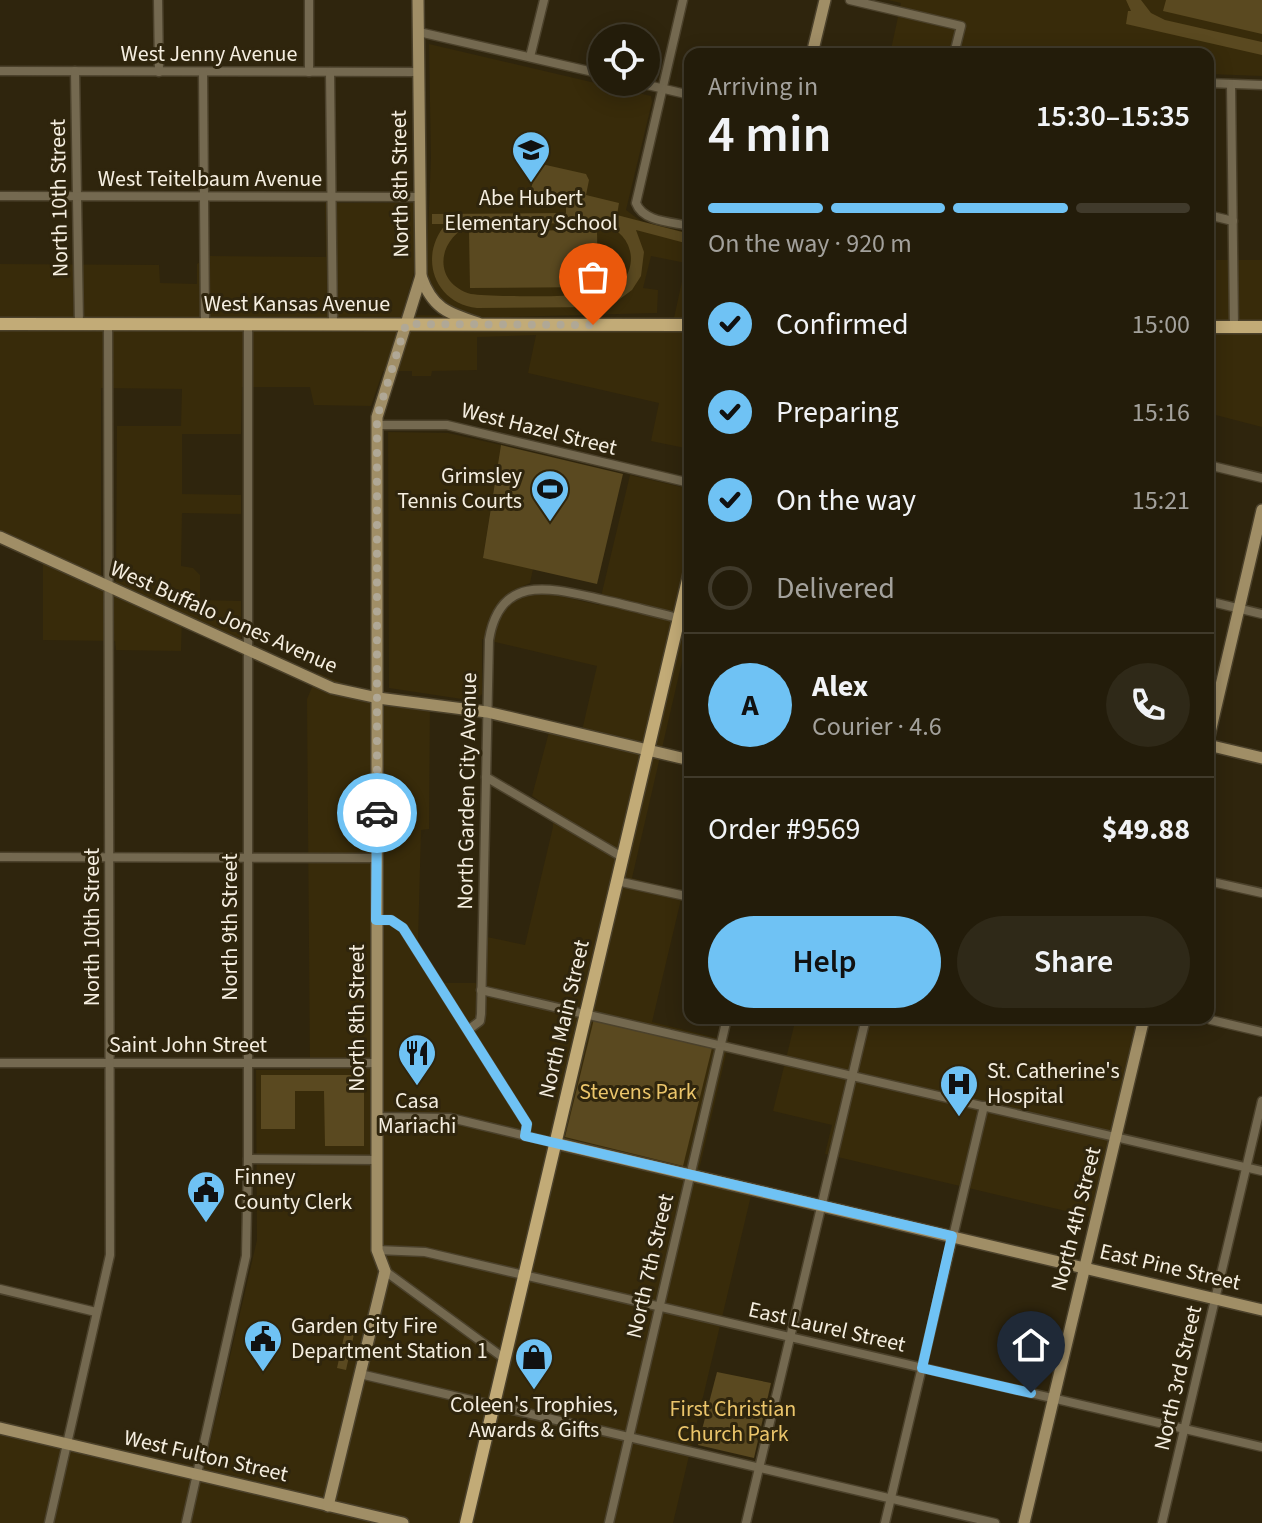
<!DOCTYPE html>
<html lang="en">
<head>
<meta charset="utf-8">
<style>
  :root { --surface:#231c0a; --page:#2f2918; --text:#f1f3f6; --muted:#a3a19c; --line:#403a2b; --accent:#6fc2f4 }
  body { margin:0; font-family:"Source Sans 3",sans-serif; background:var(--page); color:var(--text); height:100vh; display:flex; flex-direction:column; font-size:30px; white-space:nowrap }
  * { box-sizing:border-box; margin:0 }
  p { font-size:26px; color:var(--muted) }
  .icon { flex:none; width:44px; height:44px; fill:none; stroke:currentColor; stroke-width:2; stroke-linecap:round; stroke-linejoin:round }
  .map { position:relative; flex:1; overflow:hidden }
  .panel { position:absolute; left:684px; top:48px; width:530px; height:976px; display:flex; flex-direction:column; background:var(--surface); border-radius:16px; box-shadow:0 4px 20px #0003,0 0 0 2px var(--line) }
  .panel>* { flex:none }
  .buttons { position:absolute; left:588px; top:24px; display:grid; gap:16px }
  .buttons a { display:grid; place-items:center; width:72px; height:72px; border-radius:50%; background:var(--surface); box-shadow:0 4px 20px #0003,0 0 0 2px var(--line); font-size:40px }
  .pin { position:absolute; display:grid; place-items:center; width:68px; height:68px; color:#fff; margin:-82px -34px; border-radius:50% 50% 50% 0; rotate:-45deg; box-shadow:0 0 8px #0007 }
  .pin .icon { rotate:45deg }
  .courier { position:absolute; display:grid; place-items:center; width:80px; height:80px; margin:-40px; border:6px solid #6fc2f4; border-radius:50%; background:#fff; color:#222; box-shadow:0 2px 10px #0007 }
  .headline em { font-style:normal; font-weight:600 }
  .headline div { display:flex; flex-direction:column-reverse }
  .headline { display:flex; align-items:center; justify-content:space-between; height:136px; padding:0 24px }
  h1 { font-size:52px; font-weight:600; line-height:60px }
  .bar { display:grid; grid-template-columns:repeat(4,1fr); gap:12px 8px; align-content:center; height:96px; padding:0 24px }
  .bar i { height:10px; border-radius:6px; background:var(--line) }
  .bar .current { background:var(--accent) }
  .bar p { grid-column:span 4 }
  .line { display:flex; align-items:center; gap:20px; padding:0 24px; border-top:2px solid var(--line) }
  .line div { flex:1 }
  .round { display:grid; place-items:center; flex:none; width:84px; height:84px; border-radius:42px; background:var(--page) }
  ol { padding:0 24px; list-style:none }
  li { display:flex; align-items:center; gap:24px; height:88px }
  li p { margin-inline-start:auto }
  li .icon { padding:8px; border-radius:50%; background:var(--accent); color:#111; stroke-width:4 }
  li:last-child { color:var(--muted) }
  li i { width:44px; height:44px; border:4px solid var(--line); border-radius:50% }
  .cta { display:flex; gap:16px; margin-top:auto; padding:16px 24px }
  .cta a { flex:1; height:92px; border-radius:48px; background:var(--accent); color:#111; font-size:32px; font-weight:600; line-height:92px; text-align:center }
  .cta a+a { background:var(--page); color:var(--text) }
  .map>svg:first-child { display:block }
  .built { fill:#382b0a; fill-rule:evenodd }
  .green { fill:#5a4920; fill-rule:evenodd }
  .lines { fill:none; stroke-linecap:round; stroke-linejoin:round }
  .street-casing { stroke:#4b412b; stroke-width:11 }
  .secondary-casing { stroke:#4b412b; stroke-width:14 }
  .primary-casing { stroke:#4b412b; stroke-width:15 }
  .street { stroke:#746950; stroke-width:8 }
  .secondary { stroke:#a08e66; stroke-width:11 }
  .primary { stroke:#c2ab77; stroke-width:12 }
  .done { stroke:#b0a896; stroke-width:8; stroke-dasharray:0 14.4 }
  .route { stroke:#6fc2f4; stroke-width:10 }
  .labels { text-anchor:middle; dominant-baseline:central; stroke-width:6; stroke-linejoin:round; paint-order:stroke }
  .street-label { font-size:22px; fill:#f5eee0; stroke:#2f250d }
  .poi-label { font-size:22px; fill:#f5eee0; stroke:#2f250d }
  .park-label { font-size:22px; fill:#ebc56b; stroke:#2f250d }
</style>
</head>
<body>
<div class="map">
<svg width="1262" height="1523" viewBox="0 0 1262 1523">
  <rect width="100%" height="100%" fill="#2f250d"/>
  <g class="built">
    <polygon points="888,0 1262,0 1262,76 1208,74 1208,54 1116,54 1091,48 1089,54 890,54 901,3"/>
    <path d="M 429,44 L 651,96 L 652,102 L 626,210 L 642,222 L 690,233 L 686,263 L 651,256 L 643,288 L 658,290 L 657,313 L 508,317 L 674,318 L 684,272 L 690,273 L 690,449 L 651,441 L 659,403 L 528,373 L 536,335 L 477,337 L 477,370 L 432,371 L 431,376 L 412,376 L 412,371 L 383,371 L 371,406 L 314,405 L 310,387 L 242,387 L 241,434 L 182,434 L 182,494 L 241,495 L 241,514 L 182,513 L 181,566 L 193,568 L 200,575 L 200,600 L 241,601 L 241,639 L 182,615 L 181,651 L 116,650 L 115,641 L 43,640 L 43,552 L 0,532 L 0,264 L 159,265 L 160,283 L 197,284 L 197,264 L 209,256 L 326,257 L 325,203 L 415,203 L 415,269 L 402,315 L 472,316 L 441,305 L 426,281 L 431,159 ZM 101,388 L 182,389 L 181,426 L 117,426 L 116,584 L 101,577 Z"/>
    <polygon points="1208,260 1262,260 1262,427 1208,413"/>
    <polygon points="388,432 448,433 501,445 483,557 533,569 530,583 521,587 599,605 630,475 690,489 690,627 632,878 683,891 652,1022 729,1041 699,1170 754,1183 673,1523 0,1523 0,1421 204,1468 257,1240 256,1070 310,1070 307,699 318,673 350,686 430,699 429,829 421,830 418,941 443,983 475,983 486,986 487,937 525,945 553,827 553,810 532,796 549,732 580,739 597,666 482,639 482,694 475,701 389,688"/>
    <polygon points="796,1018 1139,1018 1091,1217 825,1154 832,1125 773,1111"/>
  </g>
  <g class="green">
    <polygon points="1126,0 1141,0 1151,13 1165,20 1262,42 1262,55 1126,24 1128,11 1131,11"/>
    <polygon points="1166,0 1262,0 1262,34 1163,11"/>
    <path d="M 537,163 L 586,174 L 589,180 L 586,195 L 619,203 L 617,215 L 690,234 L 689,244 L 636,230 L 644,252 L 641,276 L 632,290 L 613,304 L 598,307 L 477,308 C 434,303 418,256 446,224 L 432,224 L 432,214 L 566,213 L 566,200 L 531,198 L 530,194 ZM 599,223 C 613,226 626,235 630,251 C 634,267 625,285 609,291 C 594,298 491,297 471,294 C 431,282 437,237 473,224 Z"/>
    <polygon points="597,230 598,287 470,288 469,231"/>
    <polygon points="501,445 623,474 597,584 483,558"/>
    <polygon points="594,1019 712,1048 683,1166 565,1137"/>
    <polygon points="261,1075 364,1075 364,1146 325,1146 324,1091 295,1091 295,1129 261,1129"/>
    <polygon points="345,1332 354,1334 346,1370 337,1368"/>
    <polygon points="717,1372 771,1383 754,1458 698,1445"/>
  </g>
  <g class="lines">
    <g class="street-casing">
      <g id="street">
        <polyline points="158,0 159,72"/>
        <polyline points="309,0 309,72"/>
        <path d="M 683,0 L 636,203 C 643,222 672,222 690,226"/>
        <polyline points="850,0 961,26 954,54"/>
        <polyline points="419,32 602,74"/>
        <polyline points="530,57 544,0"/>
        <polyline points="0,71 419,72"/>
        <polyline points="75,71 79,324"/>
        <polyline points="203,72 205,324"/>
        <polyline points="330,72 333,325"/>
        <polyline points="635,82 690,95"/>
        <polyline points="1208,83 1262,85"/>
        <polyline points="1231,85 1234,327"/>
        <polyline points="0,196 420,197"/>
        <polyline points="1208,215 1233,221"/>
        <polyline points="377,425 447,425 690,483"/>
        <polyline points="1208,465 1262,478"/>
        <polyline points="1208,601 1262,614"/>
        <polyline points="486,777 622,857"/>
        <polyline points="0,857 377,858"/>
        <polyline points="617,881 690,897"/>
        <polyline points="1208,881 1262,893"/>
        <polyline points="376,920 391,920 403,928 527,1124 525,1136"/>
        <polyline points="481,990 1262,1171"/>
        <polyline points="1211,1020 1262,1032"/>
        <path d="M 468,1030 L 480,1021 L 481,1014 L 489,640 C 500,573 551,588 600,599 C 627,605 653,612 679,618"/>
        <polyline points="0,1063 377,1063"/>
        <polyline points="377,1117 451,1118 555,1143"/>
        <polyline points="248,1159 377,1160"/>
        <polyline points="377,1250 425,1252 1262,1447"/>
        <polyline points="385,1271 505,1359"/>
        <polyline points="0,1289 96,1312"/>
        <polyline points="360,1374 995,1523"/>
        <polyline points="49,1523 110,1255 108,324"/>
        <polyline points="186,1523 246,1256 248,1159 248,324"/>
        <polyline points="609,1523 727,1018"/>
        <polyline points="746,1523 866,1018"/>
        <polyline points="885,1523 984,1106"/>
        <polyline points="1162,1523 1262,1101"/>
      </g>
    </g>
    <g class="secondary-casing">
      <g id="secondary">
        <polyline points="812,54 825,0"/>
        <path d="M 421,276 C 432,308 447,313 478,323"/>
        <polyline points="0,537 332,688 378,698 487,712 690,760"/>
        <polyline points="1208,741 1262,510"/>
        <polyline points="1208,745 1262,758"/>
        <polyline points="555,1143 1262,1310"/>
        <polyline points="0,1428 403,1523"/>
        <polyline points="328,1506 385,1271 377,1250 377,417 421,276 418,0"/>
        <polyline points="1024,1523 1144,1018"/>
      </g>
    </g>
    <g class="primary-casing">
      <g id="primary">
        <polyline points="0,324 690,325"/>
        <polyline points="1208,327 1262,327"/>
        <polyline points="466,1523 690,571"/>
      </g>
    </g>
    <use href="#street" class="street"/>
    <use href="#secondary" class="secondary"/>
    <use href="#primary" class="primary"/>
  </g>
  <g class="lines">
    <polyline class="done" points="377,813 377,417 406,324 593,325"/>
    <polyline class="route" points="377,813 376,920 391,920 403,928 527,1124 525,1136 952,1236 922,1368 1031,1393"/>
  </g>
  <defs>
    <g id="school-pin" transform="scale(2)"><path d="M0 17L-7.5 6A9.5 9.5 0 1 1 7.5 6Z" fill="#6fc2f4" stroke="#2f250d"/><path d="M0-5L7-2L0 1L-7-2ZM-4 1L0 2.5L4 1V4Q0 6-4 4Z" fill="#111"/></g>
    <g id="stadium-pin" transform="scale(2)"><path d="M0 17L-7.5 6A9.5 9.5 0 1 1 7.5 6Z" fill="#6fc2f4" stroke="#2f250d"/><path d="M0-5a6.5 5 0 1 0 0 10a6.5 5 0 1 0 0-10ZM-3.5-1.8h7v3.6h-7Z" fill="#111"/></g>
    <g id="restaurant-pin" transform="scale(2)"><path d="M0 17L-7.5 6A9.5 9.5 0 1 1 7.5 6Z" fill="#6fc2f4" stroke="#2f250d"/><path d="M-5-6h1v4h1v-4h1v4h1v-4h1v5L-1.5 .5V6h-2V.5L-5-1ZM5-6V6H3V1.5H1.5Q1.5-4 5-6Z" fill="#111"/></g>
    <g id="hospital-pin" transform="scale(2)"><path d="M0 17L-7.5 6A9.5 9.5 0 1 1 7.5 6Z" fill="#6fc2f4" stroke="#2f250d"/><path d="M-5-5h3v3.5h4V-5h3V5h-3V1.5h-4V5h-3Z" fill="#111"/></g>
    <g id="civic-pin" transform="scale(2)"><path d="M0 17L-7.5 6A9.5 9.5 0 1 1 7.5 6Z" fill="#6fc2f4" stroke="#2f250d"/><path d="M-.6-6.5H3V-4.5H.6V-3L4-1V1h2V6H-6V1h2V-1L-.6-3ZM-1.2 2.5V6h2.4V2.5Z" fill="#111"/></g>
    <g id="shop-pin" transform="scale(2)"><path d="M0 17L-7.5 6A9.5 9.5 0 1 1 7.5 6Z" fill="#6fc2f4" stroke="#2f250d"/><path d="M-5-2.5h2.3a2.7 3.5 0 0 1 5.4 0H5L5.5 6h-11ZM-1.5-2.5h3a1.5 2.3 0 0 0-3 0Z" fill="#111"/></g>
  </defs>
  <g fill-rule="evenodd">
    <use href="#school-pin" x="531" y="150"/>
    <use href="#stadium-pin" x="550" y="489"/>
    <use href="#restaurant-pin" x="417" y="1053"/>
    <use href="#hospital-pin" x="959" y="1084"/>
    <use href="#civic-pin" x="206" y="1190"/>
    <use href="#civic-pin" x="263" y="1339"/>
    <use href="#shop-pin" x="534" y="1357"/>
  </g>
  <g class="labels">
    <g class="street-label">
      <text x="209" y="54">West Jenny Avenue</text>
      <text x="210" y="179">West Teitelbaum Avenue</text>
      <text transform="translate(400 184) rotate(-91)">North 8th Street</text>
      <text transform="translate(59 198) rotate(-91)">North 10th Street</text>
      <text x="297" y="304">West Kansas Avenue</text>
      <text transform="translate(539 429) rotate(14)">West Hazel Street</text>
      <text transform="translate(224 617) rotate(24)">West Buffalo Jones Avenue</text>
      <text transform="translate(467 791) rotate(-89)">North Garden City Avenue</text>
      <text transform="translate(92 927) rotate(-90)">North 10th Street</text>
      <text transform="translate(230 927) rotate(-90)">North 9th Street</text>
      <text transform="translate(357 1018) rotate(-90)">North 8th Street</text>
      <text transform="translate(564 1019) rotate(-77)">North Main Street</text>
      <text x="188" y="1045">Saint John Street</text>
      <text transform="translate(1076 1219) rotate(-76)">North 4th Street</text>
      <text transform="translate(650 1266) rotate(-77)">North 7th Street</text>
      <text transform="translate(1170 1267) rotate(13)">East Pine Street</text>
      <text transform="translate(827 1327) rotate(13)">East Laurel Street</text>
      <text transform="translate(1178 1378) rotate(-77)">North 3rd Street</text>
      <text transform="translate(206 1456) rotate(13)">West Fulton Street</text>
    </g>
    <g class="poi-label">
      <text x="531" y="198">Abe Hubert<tspan x="531" dy="25">Elementary School</tspan></text>
      <text x="522" y="476" text-anchor="end">Grimsley<tspan x="522" dy="25">Tennis Courts</tspan></text>
      <text x="987" y="1071" text-anchor="start">St. Catherine's<tspan x="987" dy="25">Hospital</tspan></text>
      <text x="417" y="1101">Casa<tspan x="417" dy="25">Mariachi</tspan></text>
      <text x="234" y="1177" text-anchor="start">Finney<tspan x="234" dy="25">County Clerk</tspan></text>
      <text x="291" y="1326" text-anchor="start">Garden City Fire<tspan x="291" dy="25">Department Station 1</tspan></text>
      <text x="534" y="1405">Coleen's Trophies,<tspan x="534" dy="25">Awards &amp; Gifts</tspan></text>
    </g>
    <g class="park-label">
      <text x="638" y="1092">Stevens Park</text>
      <text x="733" y="1409">First Christian<tspan x="733" dy="25">Church Park</tspan></text>
    </g>
  </g>
</svg>
<div class="buttons">
<a><svg class="icon" aria-label="locate" viewBox="0 0 24 24"><circle cx="12" cy="12" r="6"/><path d="M12 2v4M12 18v4M2 12h4M18 12h4"/></svg></a>
</div>
<div class="pin" style="left:593px;top:325px;background:#ea580c"><svg class="icon" aria-label="bag" viewBox="0 0 24 24"><path d="M5 8h14l-1 12H6zM9 8a3 3 0 0 1 6 0"/></svg></div>
<div class="pin" style="left:1031px;top:1393px;background:#1f2937"><svg class="icon" aria-label="home" viewBox="0 0 24 24"><path d="M3 11l9-7 9 7M6 9v11h12V9"/></svg></div>
<div class="courier" style="left:377px;top:813px"><svg class="icon" aria-label="car" viewBox="0 0 24 24"><path d="M5 17H2v-5l4-1 3-4h7l3 4 3 1v5h-3M9 17h6M6 11h13"/><circle cx="7" cy="17" r="2"/><circle cx="17" cy="17" r="2"/></svg></div>
<section class="panel">
<div class="headline"><div><h1>4 min</h1><p>Arriving in</p></div><em>15:30–15:35</em></div>
<div class="bar"><i class="current"></i><i class="current"></i><i class="current"></i><i></i><p>On the way · 920 m</p></div>
<ol>
<li><svg class="icon" aria-label="check" viewBox="0 0 24 24"><path d="M5 12l5 5 9-10"/></svg>Confirmed<p>15:00</p></li>
<li><svg class="icon" aria-label="check" viewBox="0 0 24 24"><path d="M5 12l5 5 9-10"/></svg>Preparing<p>15:16</p></li>
<li><svg class="icon" aria-label="check" viewBox="0 0 24 24"><path d="M5 12l5 5 9-10"/></svg>On the way<p>15:21</p></li>
<li><i></i>Delivered</li>
</ol>
<div class="line" style="height:144px"><b class="round" style="background:var(--accent);color:#111">A</b><div><b>Alex</b><p>Courier · 4.6</p></div><a class="round"><svg class="icon" aria-label="phone" viewBox="0 0 24 24"><path d="M5 4h4l2 5-3 2q2 4 5 5l2-3 5 2v4C11 20 4 13 5 4z"/></svg></a></div>
<div class="line" style="height:104px"><div>Order #9569</div><b>$49.88</b></div>
<div class="cta"><a>Help</a><a>Share</a></div>
</section>
</div>
</body>
</html>
